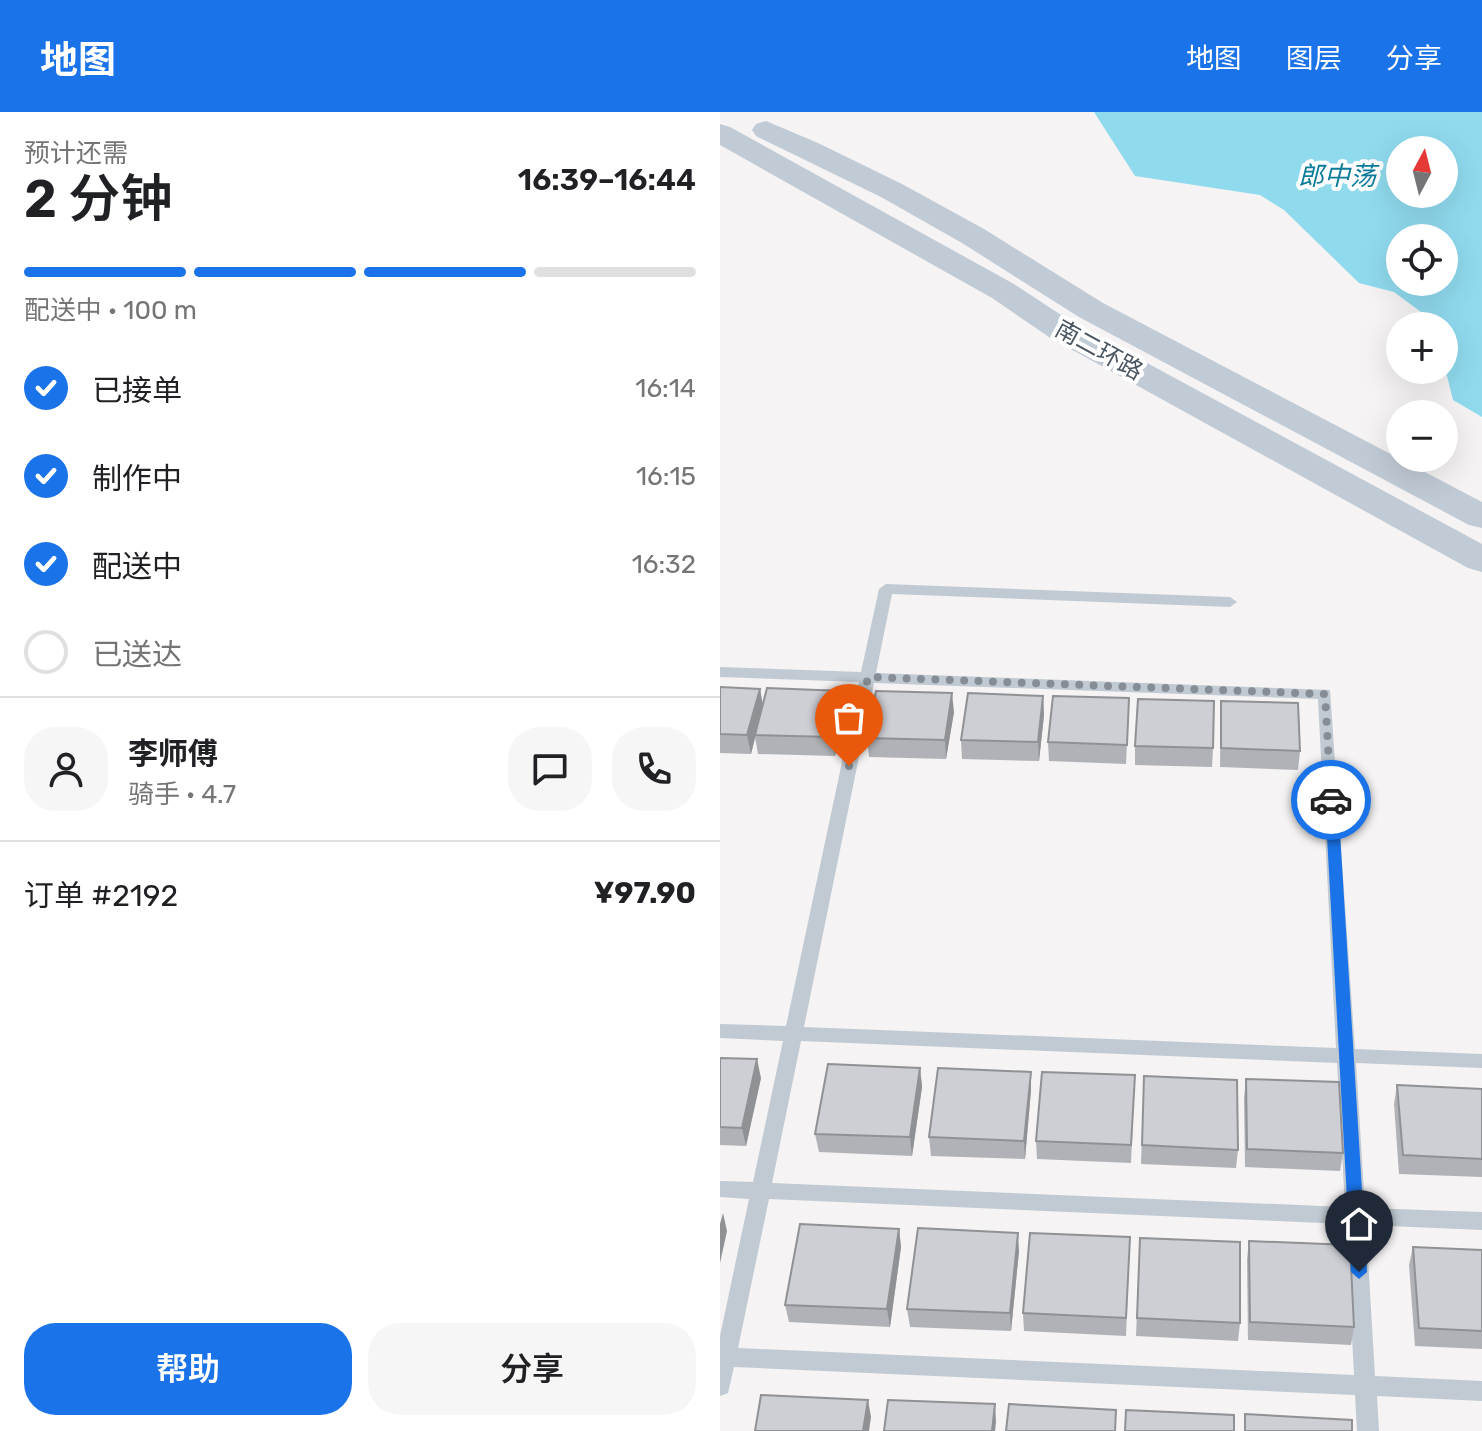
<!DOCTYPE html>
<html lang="zh">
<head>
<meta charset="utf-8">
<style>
  :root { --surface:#fff; --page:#f6f6f6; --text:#202124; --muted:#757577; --line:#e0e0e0; --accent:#1a73e8 }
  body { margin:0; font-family:Rubik,"Noto Sans SC",sans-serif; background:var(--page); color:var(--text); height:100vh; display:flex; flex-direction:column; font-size:30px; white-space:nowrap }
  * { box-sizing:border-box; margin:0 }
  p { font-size:26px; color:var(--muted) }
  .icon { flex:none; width:44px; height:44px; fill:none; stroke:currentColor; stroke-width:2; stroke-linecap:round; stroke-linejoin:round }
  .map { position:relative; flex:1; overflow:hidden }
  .drawer { display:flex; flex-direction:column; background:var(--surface); width:720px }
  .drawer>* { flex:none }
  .needle { width:52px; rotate:7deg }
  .controls { position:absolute; left:666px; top:24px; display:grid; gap:16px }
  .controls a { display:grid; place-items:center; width:72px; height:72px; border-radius:50%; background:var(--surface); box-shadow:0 8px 32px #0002; font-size:40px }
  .pin { position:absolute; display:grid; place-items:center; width:68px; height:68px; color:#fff; margin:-82px -34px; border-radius:50% 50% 50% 0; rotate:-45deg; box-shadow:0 0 8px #0007 }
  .pin .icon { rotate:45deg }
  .courier { position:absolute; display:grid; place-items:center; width:80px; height:80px; margin:-40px; border:6px solid #1a73e8; border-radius:50%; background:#fff; color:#222; box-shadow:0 2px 10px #0007 }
  .head em { font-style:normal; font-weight:600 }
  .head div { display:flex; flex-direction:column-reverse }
  .head { display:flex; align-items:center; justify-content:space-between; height:136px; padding:0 24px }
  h1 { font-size:52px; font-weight:600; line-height:60px }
  .bar { display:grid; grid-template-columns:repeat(4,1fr); gap:12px 8px; align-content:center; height:96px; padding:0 24px }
  .bar i { height:10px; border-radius:6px; background:var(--line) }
  .bar .active { background:var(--accent) }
  .bar p { grid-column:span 4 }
  .line { display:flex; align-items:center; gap:20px; padding:0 24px; border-top:2px solid var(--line) }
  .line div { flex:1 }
  .round { display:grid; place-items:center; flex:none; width:84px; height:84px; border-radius:32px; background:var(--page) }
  ol { padding:0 24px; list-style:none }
  li { display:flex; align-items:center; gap:24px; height:88px }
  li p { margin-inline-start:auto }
  li .icon { padding:8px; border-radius:50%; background:var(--accent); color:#fff; stroke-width:4 }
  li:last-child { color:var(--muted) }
  li i { width:44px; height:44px; border:4px solid var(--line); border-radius:50% }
  .button { display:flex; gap:16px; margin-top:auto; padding:16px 24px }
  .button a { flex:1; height:92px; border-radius:32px; background:var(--accent); color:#fff; font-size:32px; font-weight:600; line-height:92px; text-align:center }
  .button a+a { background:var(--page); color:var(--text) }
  header { display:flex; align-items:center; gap:48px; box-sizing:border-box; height:112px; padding:0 40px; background:var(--accent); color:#fff }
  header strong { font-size:38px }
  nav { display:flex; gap:44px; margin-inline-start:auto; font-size:28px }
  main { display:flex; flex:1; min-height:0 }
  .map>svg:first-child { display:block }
  .water { fill:#90daee; fill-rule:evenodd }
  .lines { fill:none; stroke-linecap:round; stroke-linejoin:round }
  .service { fill:#c1cad2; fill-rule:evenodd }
  .secondary { fill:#c1cbd6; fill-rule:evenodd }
  .wall { fill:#b0b2b7 }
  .shaded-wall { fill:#909195 }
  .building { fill:#cdcfd5; stroke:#909195; stroke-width:2 }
  .route { fill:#1a73e8 }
  .done { stroke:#868d94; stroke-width:8; stroke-dasharray:0 14.4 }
  .labels { text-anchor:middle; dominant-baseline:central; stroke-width:8; stroke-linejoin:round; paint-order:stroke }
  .far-street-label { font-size:24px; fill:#4a5661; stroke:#fff }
  .far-water-label { font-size:26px; font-style:italic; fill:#0c7c9b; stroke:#fff }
</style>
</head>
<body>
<header>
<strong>地图</strong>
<nav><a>地图</a><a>图层</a><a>分享</a></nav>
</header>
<main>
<section class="drawer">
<div class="head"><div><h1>2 分钟</h1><p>预计还需</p></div><em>16:39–16:44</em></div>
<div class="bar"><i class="active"></i><i class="active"></i><i class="active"></i><i></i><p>配送中 · 100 m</p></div>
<ol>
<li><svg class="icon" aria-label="check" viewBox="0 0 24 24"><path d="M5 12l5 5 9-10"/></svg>已接单<p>16:14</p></li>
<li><svg class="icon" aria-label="check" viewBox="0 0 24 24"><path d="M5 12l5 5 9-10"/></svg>制作中<p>16:15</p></li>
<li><svg class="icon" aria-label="check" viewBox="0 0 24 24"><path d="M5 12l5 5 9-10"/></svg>配送中<p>16:32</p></li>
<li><i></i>已送达</li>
</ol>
<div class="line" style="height:144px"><a class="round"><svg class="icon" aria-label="person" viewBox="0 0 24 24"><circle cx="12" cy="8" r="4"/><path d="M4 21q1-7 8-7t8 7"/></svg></a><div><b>李师傅</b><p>骑手 · 4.7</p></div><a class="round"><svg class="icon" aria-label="chat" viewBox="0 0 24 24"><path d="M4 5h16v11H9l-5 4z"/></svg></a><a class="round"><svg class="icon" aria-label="phone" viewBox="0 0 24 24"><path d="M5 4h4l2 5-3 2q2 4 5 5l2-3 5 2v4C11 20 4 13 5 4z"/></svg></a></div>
<div class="line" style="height:104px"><div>订单 #2192</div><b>¥97.90</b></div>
<div class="button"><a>帮助</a><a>分享</a></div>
</section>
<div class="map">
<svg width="762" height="1319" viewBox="0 0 762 1319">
  <rect width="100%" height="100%" fill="#f5f3f3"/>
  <path class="water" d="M 374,0 L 762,0 L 762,305 L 733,288 L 724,252 L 724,214 L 713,214 L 705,203 L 674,180 L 639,171 L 564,98 L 540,83 L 415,64 ZM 680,38 L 724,38 L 724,82 L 680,82 ZM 680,126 L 724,126 L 724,170 L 680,170 Z"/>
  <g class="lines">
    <path class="service" d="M 166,472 L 510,485 L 517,490 L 510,495 L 172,482 L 156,561 L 610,578 L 635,937 L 762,942 L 762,956 L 636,951 L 645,1096 L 762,1100 L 762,1118 L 646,1113 L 655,1264 L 762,1269 L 762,1289 L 657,1284 L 659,1319 L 637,1319 L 635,1283 L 14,1255 L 8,1281 L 0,1284 L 0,1224 L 29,1087 L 0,1085 L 0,1069 L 33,1070 L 63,929 L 0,926 L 0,912 L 66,914 L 139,570 L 0,565 L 0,555 L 141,560 L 159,477 ZM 154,571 L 598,587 L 616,936 L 84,915 ZM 81,929 L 617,951 L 625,1095 L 52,1071 ZM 49,1087 L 626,1112 L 634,1263 L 18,1236 Z"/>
    <g class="secondary">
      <polygon points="46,9 98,31 182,72 264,117 383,191 762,390 762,416 749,413 359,205 242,131 161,85 36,24 32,18 36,12"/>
      <polygon points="0,12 10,15 294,172 353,211 762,432 762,460 748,456 329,225 272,186 0,33"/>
    </g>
  </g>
  <g class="wall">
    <polygon points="0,575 40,577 43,593 125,598 115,644 38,642 35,625 31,642 0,641"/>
    <polygon points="323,584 324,603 319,649 242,647 241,628"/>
    <polygon points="409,586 406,652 329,649 328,630"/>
    <polygon points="501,589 580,639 578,658 500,655"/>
    <polygon points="234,600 226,647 149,645 147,626"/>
    <polygon points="415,634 493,636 492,655 415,653"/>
    <polygon points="0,946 41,966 26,1034 0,1033"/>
    <polygon points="200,956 202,975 192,1044 99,1040 95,1022"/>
    <polygon points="311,960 311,978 305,1047 211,1044 209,1025"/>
    <polygon points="415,963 411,1051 317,1047 316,1029"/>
    <polygon points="424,964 518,1038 516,1056 421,1052"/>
    <polygon points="526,967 623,1041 620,1059 525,1055 524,986"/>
    <polygon points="677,973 762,977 762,1065 679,1062 674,992"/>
    <polygon points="179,1117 181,1135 170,1215 69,1210 65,1193"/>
    <polygon points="410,1125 406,1224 304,1219 303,1201"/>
    <polygon points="420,1126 520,1211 518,1229 416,1224"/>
    <polygon points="529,1129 634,1215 631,1233 528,1228 527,1147"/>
    <polygon points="693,1135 762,1138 762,1237 695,1234 689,1153"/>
    <polygon points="299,1139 291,1219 190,1215 187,1197"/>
  </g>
  <g class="shaded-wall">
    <polygon points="40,577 43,595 31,642 27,623"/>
    <polygon points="123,579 125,598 115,644 112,625"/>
    <polygon points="232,581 234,600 226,647 225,628"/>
    <polygon points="323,584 324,603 319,649 318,630"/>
    <polygon points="37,947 41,966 26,1034 22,1016"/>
    <polygon points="200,956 202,975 192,1044 190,1025"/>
    <polygon points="311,960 311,978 305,1047 304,1029"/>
    <polygon points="3,1101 7,1119 0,1151 0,1112"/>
    <polygon points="179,1117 181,1135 170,1215 167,1197"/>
    <polygon points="298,1121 299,1139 291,1219 290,1201"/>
    <polygon points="148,1288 151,1305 149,1319 143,1319"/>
    <polygon points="275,1292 276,1310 275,1319 272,1319"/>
  </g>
  <g class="building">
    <polygon points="0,575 40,577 27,623 0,622"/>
    <polygon points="47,576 123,579 112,625 35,623"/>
    <polygon points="156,579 232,581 225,628 147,626"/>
    <polygon points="248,581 323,584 318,630 241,628"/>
    <polygon points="333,584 409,586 407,633 328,630"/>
    <polygon points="418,587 494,589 493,636 415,634"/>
    <polygon points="501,589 578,591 580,639 501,636"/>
    <polygon points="0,946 37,947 22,1016 0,1015"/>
    <polygon points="108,952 200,956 190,1025 95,1022"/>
    <polygon points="218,956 311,960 304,1029 209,1025"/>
    <polygon points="322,960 415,963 411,1033 316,1029"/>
    <polygon points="424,964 517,968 518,1038 422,1033"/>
    <polygon points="526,967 619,970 623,1041 527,1037"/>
    <polygon points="677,973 762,977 762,1047 683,1043"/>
    <polygon points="80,1112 179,1117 167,1197 65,1193"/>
    <polygon points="198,1116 298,1121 290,1201 187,1197"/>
    <polygon points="310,1121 410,1125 406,1206 303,1201"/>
    <polygon points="420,1126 520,1130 520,1211 417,1206"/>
    <polygon points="529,1129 630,1133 634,1215 530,1210"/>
    <polygon points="693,1135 762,1138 762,1219 699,1216"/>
    <polygon points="41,1283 148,1288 143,1319 35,1319"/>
    <polygon points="168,1288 275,1292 272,1319 164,1319"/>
    <polygon points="289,1292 396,1298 395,1319 286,1319"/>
    <polygon points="406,1298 514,1303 514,1319 405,1319"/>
    <polygon points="525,1302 632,1308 632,1319 525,1319"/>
  </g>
  <polygon class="route" points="611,683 618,688 647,1160 639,1167 631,1160 605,688"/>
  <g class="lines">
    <polyline class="done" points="129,654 148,565 605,582 611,688"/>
  </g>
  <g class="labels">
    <g class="far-street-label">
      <text transform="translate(379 238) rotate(29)">南二环路</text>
    </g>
    <g class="far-water-label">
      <text x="617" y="64">郎中荡</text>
    </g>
  </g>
</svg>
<div class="controls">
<a><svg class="needle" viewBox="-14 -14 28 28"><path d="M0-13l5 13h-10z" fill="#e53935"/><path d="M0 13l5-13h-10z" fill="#757577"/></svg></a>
<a><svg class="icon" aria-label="locate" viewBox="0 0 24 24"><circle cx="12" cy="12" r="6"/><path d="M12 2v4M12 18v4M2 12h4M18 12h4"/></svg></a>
<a>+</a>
<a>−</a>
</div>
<div class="pin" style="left:129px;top:654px;background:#ea580c"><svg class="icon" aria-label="bag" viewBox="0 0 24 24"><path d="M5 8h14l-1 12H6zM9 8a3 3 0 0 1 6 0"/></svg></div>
<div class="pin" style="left:639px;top:1160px;background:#1f2937"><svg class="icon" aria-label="home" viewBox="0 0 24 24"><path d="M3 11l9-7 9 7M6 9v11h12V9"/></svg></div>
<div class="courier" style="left:611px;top:688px"><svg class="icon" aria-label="car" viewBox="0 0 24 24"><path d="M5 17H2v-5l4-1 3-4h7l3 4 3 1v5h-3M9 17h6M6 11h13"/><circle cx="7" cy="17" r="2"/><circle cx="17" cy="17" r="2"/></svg></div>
</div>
</main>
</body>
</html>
